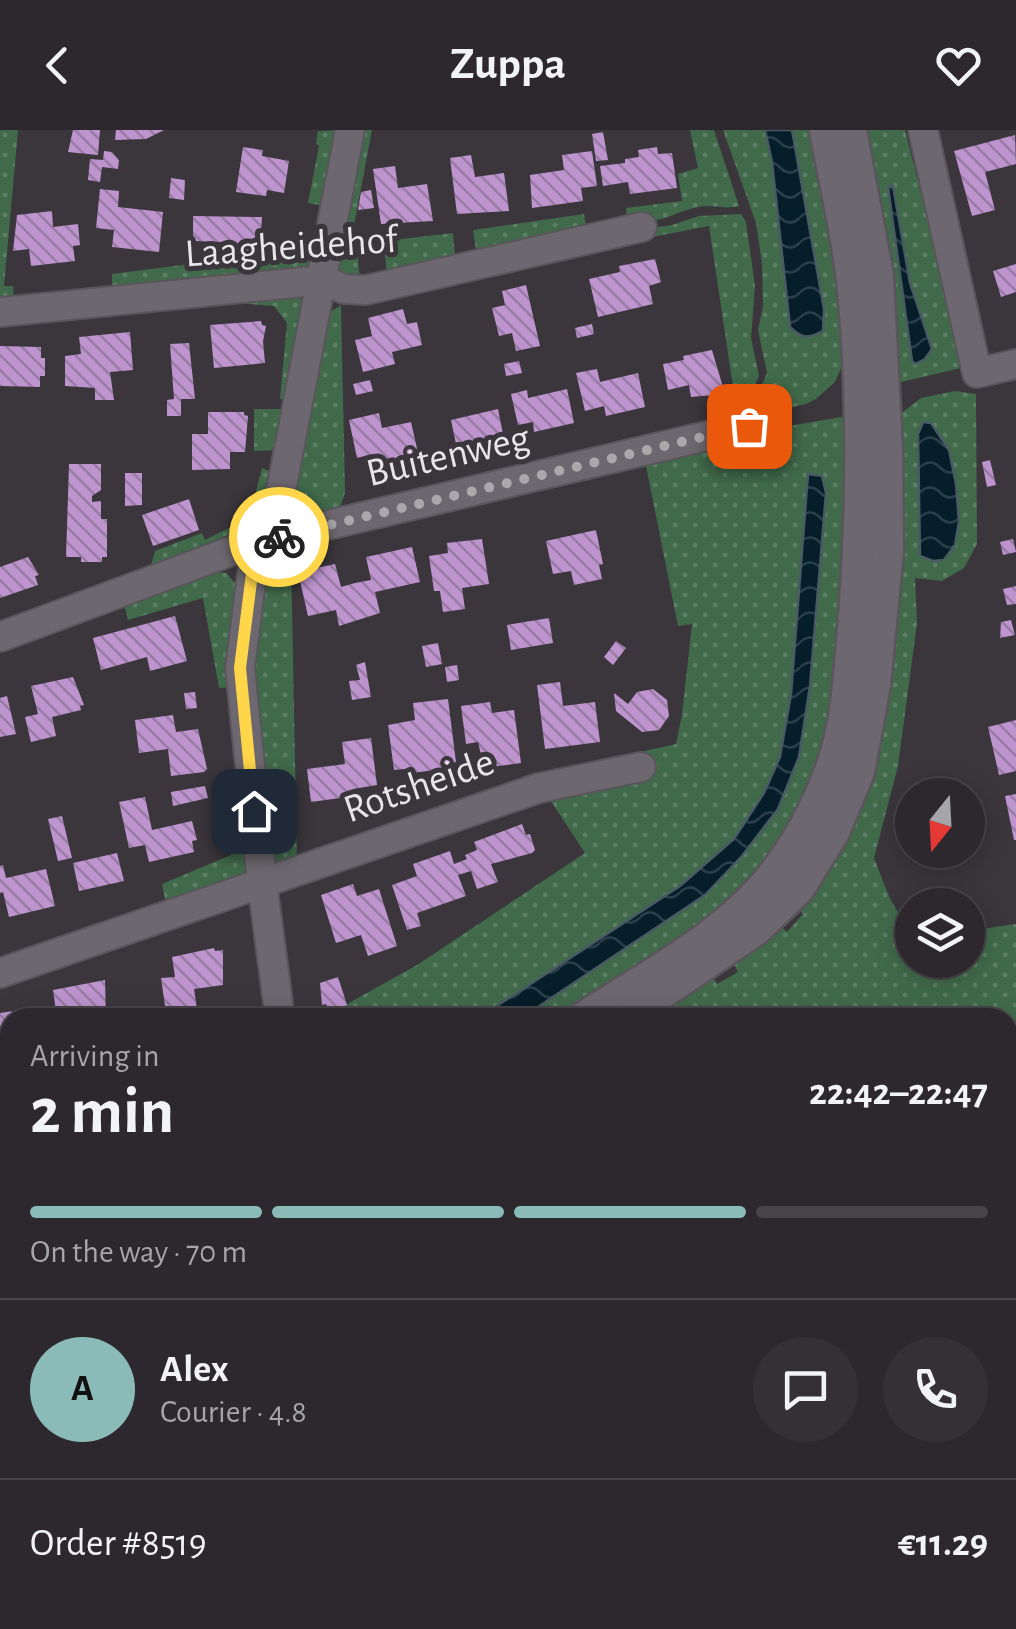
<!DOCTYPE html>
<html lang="en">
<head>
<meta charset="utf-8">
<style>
  :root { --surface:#2c282d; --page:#343035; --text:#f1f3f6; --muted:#a6a6aa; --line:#484449; --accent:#8bbbb9 }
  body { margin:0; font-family:"Alegreya Sans",sans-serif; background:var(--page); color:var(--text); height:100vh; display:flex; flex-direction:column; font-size:38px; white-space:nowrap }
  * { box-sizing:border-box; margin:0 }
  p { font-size:32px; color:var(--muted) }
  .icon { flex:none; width:55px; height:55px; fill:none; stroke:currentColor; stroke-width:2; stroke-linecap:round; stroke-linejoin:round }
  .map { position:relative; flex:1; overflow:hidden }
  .drawer { position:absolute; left:0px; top:878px; width:1018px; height:622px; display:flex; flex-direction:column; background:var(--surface); border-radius:30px 30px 0 0; box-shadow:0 5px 25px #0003,0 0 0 2px var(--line) }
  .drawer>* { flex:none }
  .needle { width:65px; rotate:198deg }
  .fabs { position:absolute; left:895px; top:648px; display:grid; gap:20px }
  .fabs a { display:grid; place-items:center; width:90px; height:90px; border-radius:50%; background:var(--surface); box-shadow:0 5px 25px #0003,0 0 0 2px var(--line); font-size:50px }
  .pin { position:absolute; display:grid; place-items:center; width:85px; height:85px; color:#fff; margin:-42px; border-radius:20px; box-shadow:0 5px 15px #0006 }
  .courier { position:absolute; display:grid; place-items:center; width:100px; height:100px; margin:-50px; border:8px solid #ffd54a; border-radius:50%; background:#fff; color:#222; box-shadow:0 2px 12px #0007 }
  .head em { font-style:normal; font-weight:700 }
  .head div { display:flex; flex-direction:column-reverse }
  .head { display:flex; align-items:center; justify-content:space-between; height:170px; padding:0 30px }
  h1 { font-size:65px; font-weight:700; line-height:75px }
  .bar { display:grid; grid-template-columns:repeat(4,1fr); gap:15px 10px; align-content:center; height:120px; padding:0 30px }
  .bar i { height:12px; border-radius:8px; background:var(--line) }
  .bar .current { background:var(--accent) }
  .bar p { grid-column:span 4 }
  .line { display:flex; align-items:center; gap:25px; padding:0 30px; border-top:2px solid var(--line) }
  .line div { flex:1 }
  .round { display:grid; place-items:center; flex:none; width:105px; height:105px; border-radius:52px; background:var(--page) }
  header { display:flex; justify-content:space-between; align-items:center; height:130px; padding:0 30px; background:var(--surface); font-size:45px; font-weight:700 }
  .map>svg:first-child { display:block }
  .grass { fill:url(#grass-dots); fill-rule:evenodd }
  .water { fill:url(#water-waves); stroke:#4a5a63; stroke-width:2.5 }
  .building { fill:url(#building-back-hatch) }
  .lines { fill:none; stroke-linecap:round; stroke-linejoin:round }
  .minor-casing { stroke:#59555a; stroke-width:32 }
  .tertiary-casing { stroke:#59555a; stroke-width:35 }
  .minor { stroke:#6d686f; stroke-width:28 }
  .tertiary { stroke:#6d686f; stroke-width:30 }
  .done { stroke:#aba8ac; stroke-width:10; stroke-dasharray:0 18 }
  .route { stroke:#ffd54a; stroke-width:12 }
  .labels { text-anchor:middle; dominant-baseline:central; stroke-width:10; stroke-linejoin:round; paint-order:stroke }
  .street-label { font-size:40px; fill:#e8e5e9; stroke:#3a363c }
</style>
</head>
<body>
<header><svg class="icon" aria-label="back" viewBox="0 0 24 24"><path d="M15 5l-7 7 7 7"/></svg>Zuppa<svg class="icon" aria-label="heart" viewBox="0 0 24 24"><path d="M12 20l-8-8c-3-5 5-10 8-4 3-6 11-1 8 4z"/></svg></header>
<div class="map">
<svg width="1016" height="1499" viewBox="0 0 1016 1499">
  <defs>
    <pattern id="grass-dots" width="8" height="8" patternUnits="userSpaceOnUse" patternTransform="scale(2.5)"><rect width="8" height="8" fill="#416a4b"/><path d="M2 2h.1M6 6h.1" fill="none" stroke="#5c7f65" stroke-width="1.8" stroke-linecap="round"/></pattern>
    <pattern id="water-waves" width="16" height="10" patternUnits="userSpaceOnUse" patternTransform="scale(2.5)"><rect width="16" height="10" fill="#061e2a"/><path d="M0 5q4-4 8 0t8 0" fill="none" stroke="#2a3f49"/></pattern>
    <pattern id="building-back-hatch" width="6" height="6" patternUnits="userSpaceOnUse" patternTransform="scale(2.5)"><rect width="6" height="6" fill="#bd94ce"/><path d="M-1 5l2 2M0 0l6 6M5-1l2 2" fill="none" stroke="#997ca5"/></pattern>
  </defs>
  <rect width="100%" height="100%" fill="#3a363c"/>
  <g class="grass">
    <polygon points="0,0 18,0 4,156 13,156 14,170 0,172"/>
    <polygon points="345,0 329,80 320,79 319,75 308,73 319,16 316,14 318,1"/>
    <polygon points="360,0 372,0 350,116 357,115 360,154 339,144 335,138"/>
    <path d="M 690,0 L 714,0 L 739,76 C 724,80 712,74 698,77 C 669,83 659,98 627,87 L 626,78 L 682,71 L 678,44 L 698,38 Z"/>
    <polygon points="723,0 765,0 772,32 790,197 824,179 792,0 816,0 846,215 843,234 835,252 816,269 806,274 752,287 752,278 767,243 758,200 763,176 762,133 756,93"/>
    <path d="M 862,0 L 905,0 L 965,237 L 893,254 ZM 893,56 L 910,153 L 928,207 L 912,231 L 889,58 Z"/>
    <polygon points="584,84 587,102 477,127 473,100"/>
    <polygon points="741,84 746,92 755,156 751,208 759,246 738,290 709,96 647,108 644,99 672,95 699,86"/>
    <polygon points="453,103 455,126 387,148 384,111"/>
    <polygon points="301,112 323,117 320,135 297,144 112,160 112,144 298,120"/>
    <polygon points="294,166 306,171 291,270 280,269 287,193 274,176 237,173 237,169"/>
    <polygon points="341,175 345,363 338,383 316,387 303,383 292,365 327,184"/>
    <path d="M 955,261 L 976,264 L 977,414 L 964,438 L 942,451 L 915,448 L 917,493 L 898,636 L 874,728 L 890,769 L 912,805 L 912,830 L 968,830 L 968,801 L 1016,794 L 1016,933 L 1008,935 L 1008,888 L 644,888 L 711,843 L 717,854 L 738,842 L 732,830 L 776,793 L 787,802 L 803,784 L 794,775 L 821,739 L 899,285 L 921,268 ZM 923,292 L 949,320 L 956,354 L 959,392 L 920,426 L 918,304 Z"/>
    <polygon points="254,279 289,279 281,320 254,321"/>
    <polygon points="841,287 849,290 852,321 831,608 806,682 728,780 565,887 523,887 705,765 799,627 810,556 826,363 822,346 808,345 791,564 780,627 764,663 734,709 680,756 480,887 322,888 417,835 585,723 547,665 642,629 640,622 676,614 682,585 692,494 678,496 645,331 760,301"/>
    <polygon points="262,338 275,343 261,392 151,435 155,421 202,403 205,410 249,388"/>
    <path d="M 301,411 L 291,425 L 297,733 L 279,733 L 273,728 L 251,543 L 265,442 C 272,421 281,418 301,411 Z"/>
    <polygon points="211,441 226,443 237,455 235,557 219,558 203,468 128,490 124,474"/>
    <polygon points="226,641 241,643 248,741 237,752 166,774 162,754 231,725"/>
    <polygon points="10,1024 10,1195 0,1201 0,1026"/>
  </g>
  <g class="water">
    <path d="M 765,0 L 792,0 L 824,179 L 823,201 C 808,209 802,209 790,197 L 772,32 Z"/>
    <polygon points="893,56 910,153 932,219 925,229 915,234 912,231 888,57"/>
    <polygon points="923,292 931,293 949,320 956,354 959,392 955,415 944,430 933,431 920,426 918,304"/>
    <polygon points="808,344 822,346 826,363 810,556 799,627 778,679 742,726 705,765 523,887 480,887 680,756 734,709 764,663 780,627 791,564"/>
  </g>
  <g class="building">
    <polygon points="73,0 100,0 98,25 68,22"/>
    <polygon points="116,0 164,0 146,9 115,10"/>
    <polygon points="603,2 608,30 596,31 592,4"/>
    <polygon points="1015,5 1016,34 985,42 995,80 972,86 954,21"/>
    <polygon points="243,17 263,20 262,26 289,31 284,63 267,60 266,66 236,62"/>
    <polygon points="657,17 658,24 672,23 677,58 630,64 628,52 603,56 600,36 625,33 625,29 639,27 638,20"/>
    <polygon points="104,21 112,22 119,30 118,39 102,37 100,52 88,50 90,29 103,30"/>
    <polygon points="592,21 597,56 581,58 583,71 532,78 530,45 564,40 562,25"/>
    <polygon points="471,25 475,47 504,43 509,81 457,84 450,28"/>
    <polygon points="395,36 398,58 427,54 433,91 381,94 373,39"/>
    <polygon points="171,48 185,50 184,70 169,68"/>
    <polygon points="100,59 119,61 118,77 163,82 159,122 112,117 114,100 96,98"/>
    <polygon points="371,60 374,78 358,80 361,62"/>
    <polygon points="52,81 53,97 78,94 80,115 73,116 75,131 31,136 29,119 13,121 17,85"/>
    <polygon points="193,86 262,87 260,121 221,121 222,112 193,111"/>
    <polygon points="655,129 661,152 649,156 653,174 598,187 589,149 620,142 619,136"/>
    <polygon points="1016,134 1016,162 1001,167 993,141"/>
    <polygon points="526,155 540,216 516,221 512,203 499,206 492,178 505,175 502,161"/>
    <polygon points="403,179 407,194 417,192 422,215 392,222 395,234 363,242 355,210 372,206 368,188"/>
    <polygon points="261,191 262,195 266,196 263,211 265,233 214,238 210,195"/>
    <polygon points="592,194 594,204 577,208 575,198"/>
    <polygon points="130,202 133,240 110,242 114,270 95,270 95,258 65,256 65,226 81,224 79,207"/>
    <polygon points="189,213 195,269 181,269 181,286 167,286 167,270 174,269 170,214"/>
    <polygon points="0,216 41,217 41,228 45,228 45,246 40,246 40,257 0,256"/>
    <polygon points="712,220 725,264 691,267 689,255 668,260 663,234 684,230 683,226"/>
    <polygon points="519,231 522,243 506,246 504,234"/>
    <polygon points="597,239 600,252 638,243 645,277 606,286 604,276 585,281 576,243"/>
    <polygon points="370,250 373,261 356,265 353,254"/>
    <polygon points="567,259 574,293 534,302 533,292 518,295 511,264 527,260 528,268"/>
    <polygon points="498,279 504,309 500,310 501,313 486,316 486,313 457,319 451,290"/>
    <polygon points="208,282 244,282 244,285 248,286 245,322 230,322 230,339 192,340 192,304 208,304"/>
    <polygon points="379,283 382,298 411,292 419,327 375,337 372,324 357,328 349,290"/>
    <polygon points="990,330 996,355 987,357 982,332"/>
    <polygon points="69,334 101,334 101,360 92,366 92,372 101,371 101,389 107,389 107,427 102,427 102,432 81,432 81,427 66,427"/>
    <polygon points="125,343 142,343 142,375 125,376"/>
    <polygon points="189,369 199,400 153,416 142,385"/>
    <polygon points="596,400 603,434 599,435 602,449 574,455 571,441 553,444 546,411"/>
    <polygon points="482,409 489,454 462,458 465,479 443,482 440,461 434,461 429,426 448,423 447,413"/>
    <polygon points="1013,409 1016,422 1003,425 1000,412"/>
    <polygon points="412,417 420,452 375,462 380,483 339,496 336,480 308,486 298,442 335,434 341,457 355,453 371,450 366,427"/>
    <polygon points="28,427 39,445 35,446 38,455 0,468 0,437"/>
    <polygon points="1016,456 1016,474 1007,475 1003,459"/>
    <polygon points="175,486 187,531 150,541 147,527 101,540 93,508"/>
    <polygon points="549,488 553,513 511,520 507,495"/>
    <polygon points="1011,490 1015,505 1000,508 1001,492"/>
    <polygon points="616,511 626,518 613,535 604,527"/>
    <polygon points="438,513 442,534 426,537 422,516"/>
    <polygon points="365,532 371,567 352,570 349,551 360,550 356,535"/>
    <polygon points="457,535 459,550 447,552 445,537"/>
    <polygon points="73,547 84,575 80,576 81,580 52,587 56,606 31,612 25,587 38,584 31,556"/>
    <polygon points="560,552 563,576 595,572 600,612 545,619 537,555"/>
    <polygon points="653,559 667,570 669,586 659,600 642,602 616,581 614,563 628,574 637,562"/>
    <polygon points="195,562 197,578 186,579 184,563"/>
    <polygon points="7,566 16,604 0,607 0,568"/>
    <polygon points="448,569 456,632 441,634 442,639 405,644 404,639 394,640 388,595 415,590 413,573"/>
    <polygon points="490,572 492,583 514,580 521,633 484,638 478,612 466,614 461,576"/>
    <polygon points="173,585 176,602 198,599 207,639 204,642 171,646 168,619 139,623 135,590"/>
    <polygon points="1016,590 1016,641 999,645 988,597"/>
    <polygon points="371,608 377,655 353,659 355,666 311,672 307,639 345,634 342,612"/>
    <polygon points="205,656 208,668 173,676 171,662"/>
    <polygon points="1016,664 1016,710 1014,710 1005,666"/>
    <polygon points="145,667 152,700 192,691 197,710 192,711 194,722 149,732 145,715 129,718 119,672"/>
    <polygon points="62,686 72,728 58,731 48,689"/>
    <polygon points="522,694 526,705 530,704 535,720 532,723 491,734 498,752 477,759 471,741 458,745 466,766 417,783 421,796 407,800 392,755 417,746 413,734 450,721 454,734 467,729 465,725 477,720 474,712"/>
    <polygon points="117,723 124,751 79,761 73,733"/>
    <polygon points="3,735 6,748 46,739 55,776 9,787 3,762 0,763 0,736"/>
    <polygon points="353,754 357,766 379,759 397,816 368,826 361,805 336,813 321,765"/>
    <polygon points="214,818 215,821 223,820 223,855 194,859 197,879 166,883 161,848 175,847 172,827"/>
    <polygon points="338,847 347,875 324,888 323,881 328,879 326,874 322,875 320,853"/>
    <polygon points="105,850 106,888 57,888 53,860"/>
    <polygon points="19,880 20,888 10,888 10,924 0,925 0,883"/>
  </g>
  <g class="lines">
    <g class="minor-casing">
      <g id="minor">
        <polyline points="923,0 977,243 1016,234"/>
        <polyline points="0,182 324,150 344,159 366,160 642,97"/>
        <polyline points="272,408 350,0"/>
        <polyline points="256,412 240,538 262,752 280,888"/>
        <polyline points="0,507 256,412 749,296"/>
        <polyline points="0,843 539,658 641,637"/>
        <polyline points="363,1490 364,1499"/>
      </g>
    </g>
    <g class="tertiary-casing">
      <g id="tertiary">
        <path d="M 582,888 C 648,845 727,805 775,742 C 800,709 819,673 832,635 C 847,593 849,543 853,499 C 862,384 864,266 852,150 C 846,100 834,50 825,0"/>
        <polyline points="626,888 757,799 799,759 834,702 859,642 875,555 888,421 887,319 878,146 851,0"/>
        <polyline points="0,1271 10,1264"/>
        <polyline points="0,1303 10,1297"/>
      </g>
    </g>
    <use href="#minor" class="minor"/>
    <use href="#tertiary" class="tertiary"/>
  </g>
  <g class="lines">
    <polyline class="done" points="279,407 749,296"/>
    <polyline class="route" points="254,681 240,538 256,412 279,407"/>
  </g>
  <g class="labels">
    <g class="street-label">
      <text transform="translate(291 117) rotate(-4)">Laagheidehof</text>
      <text transform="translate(448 326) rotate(-13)">Buitenweg</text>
      <text transform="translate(419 656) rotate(-19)">Rotsheide</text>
    </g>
  </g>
</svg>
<div class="fabs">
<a><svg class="needle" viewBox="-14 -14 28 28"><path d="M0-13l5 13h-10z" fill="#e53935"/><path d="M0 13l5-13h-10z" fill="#a6a6aa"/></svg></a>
<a><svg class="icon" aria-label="layers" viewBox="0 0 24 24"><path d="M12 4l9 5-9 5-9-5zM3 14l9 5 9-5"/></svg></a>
</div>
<div class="pin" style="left:749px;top:296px;background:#ea580c"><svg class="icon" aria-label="bag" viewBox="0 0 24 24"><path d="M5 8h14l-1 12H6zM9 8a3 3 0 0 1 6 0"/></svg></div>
<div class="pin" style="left:254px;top:681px;background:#1f2937"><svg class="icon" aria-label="home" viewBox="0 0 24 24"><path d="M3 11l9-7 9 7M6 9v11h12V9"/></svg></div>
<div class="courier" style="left:279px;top:407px"><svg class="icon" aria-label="bike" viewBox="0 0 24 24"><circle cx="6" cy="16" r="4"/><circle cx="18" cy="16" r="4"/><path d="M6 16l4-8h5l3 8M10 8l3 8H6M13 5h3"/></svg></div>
<section class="drawer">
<div class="head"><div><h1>2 min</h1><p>Arriving in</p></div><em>22:42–22:47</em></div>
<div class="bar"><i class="current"></i><i class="current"></i><i class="current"></i><i></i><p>On the way · 70 m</p></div>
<div class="line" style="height:180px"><b class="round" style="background:var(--accent);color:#111">A</b><div><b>Alex</b><p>Courier · 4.8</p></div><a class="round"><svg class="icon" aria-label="chat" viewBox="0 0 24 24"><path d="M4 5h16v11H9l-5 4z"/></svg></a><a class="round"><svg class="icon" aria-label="phone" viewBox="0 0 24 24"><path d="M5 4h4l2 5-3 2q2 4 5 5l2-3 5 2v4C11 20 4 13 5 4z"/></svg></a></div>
<div class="line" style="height:130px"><div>Order #8519</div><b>€11.29</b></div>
</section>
</div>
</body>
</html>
